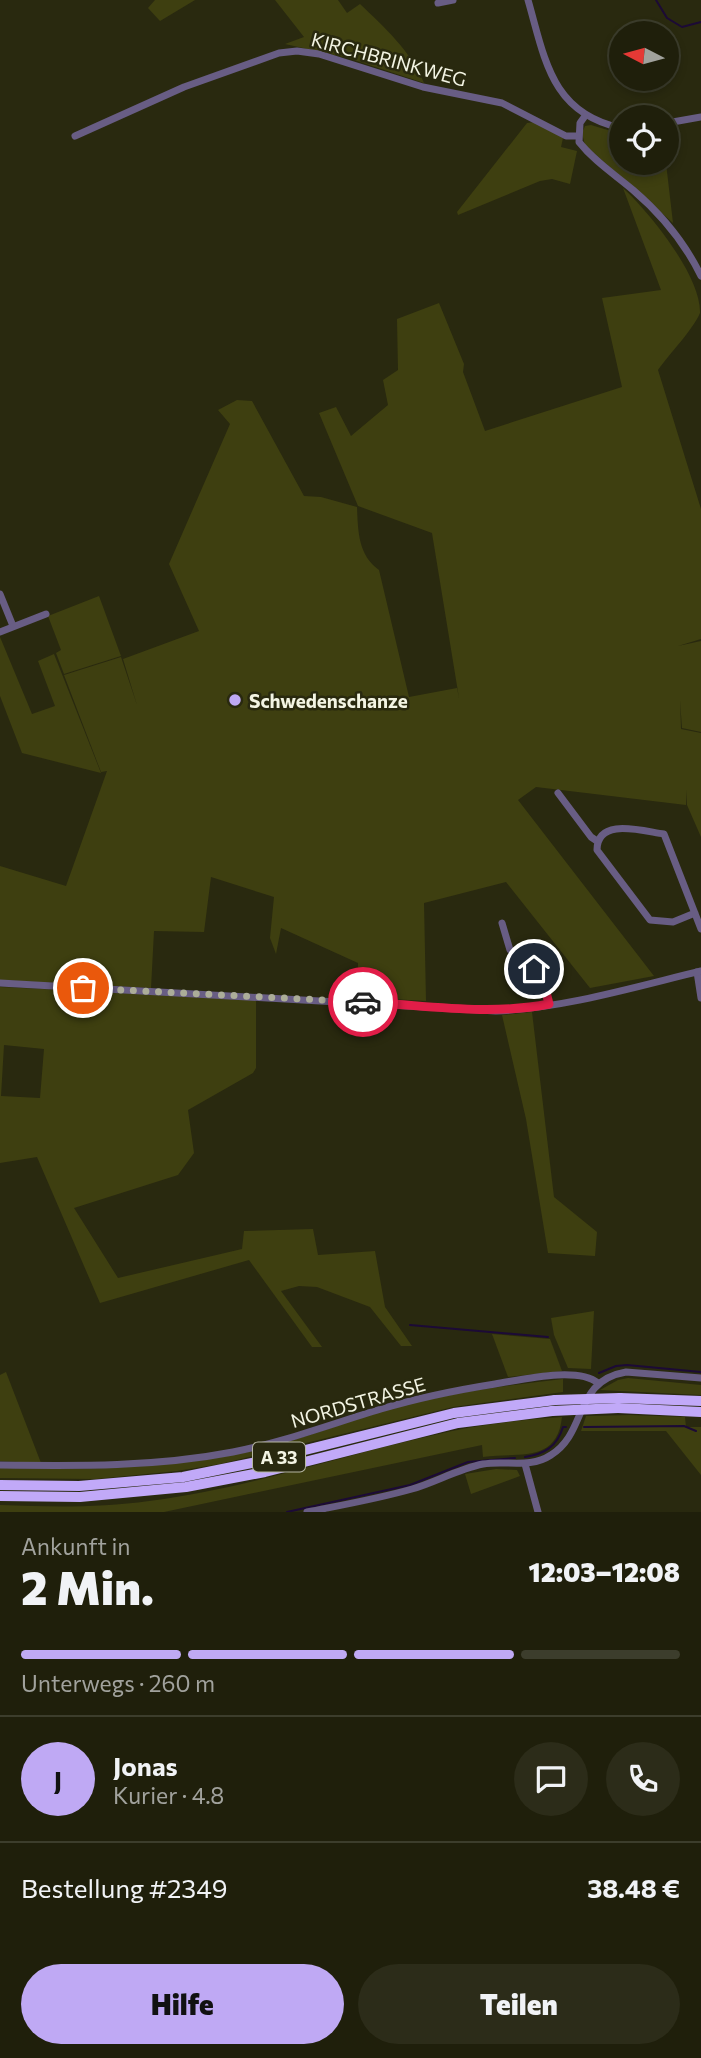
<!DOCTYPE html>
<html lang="de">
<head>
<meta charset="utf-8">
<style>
  :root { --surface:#1f1f0b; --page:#2c2c19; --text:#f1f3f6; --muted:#a1a29d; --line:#3c3d2c; --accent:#bfa9f4 }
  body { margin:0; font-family:Commissioner,sans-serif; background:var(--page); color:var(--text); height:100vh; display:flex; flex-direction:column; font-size:26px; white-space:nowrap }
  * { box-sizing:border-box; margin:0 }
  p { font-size:23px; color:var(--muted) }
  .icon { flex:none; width:38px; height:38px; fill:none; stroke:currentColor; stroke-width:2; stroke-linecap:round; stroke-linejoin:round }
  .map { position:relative; height:1512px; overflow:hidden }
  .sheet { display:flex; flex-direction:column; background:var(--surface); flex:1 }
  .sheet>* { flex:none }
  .needle { width:46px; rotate:276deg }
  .buttons { position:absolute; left:609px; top:21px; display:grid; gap:14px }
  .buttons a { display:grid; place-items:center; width:70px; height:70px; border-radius:50%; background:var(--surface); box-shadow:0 4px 10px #0003,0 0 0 2px var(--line); font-size:35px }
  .pin { position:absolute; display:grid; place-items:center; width:60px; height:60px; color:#fff; margin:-30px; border:4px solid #fff; border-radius:50%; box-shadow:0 2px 7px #0007 }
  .courier { position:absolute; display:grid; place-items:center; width:70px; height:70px; margin:-35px; border:5px solid #e11d48; border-radius:50%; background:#fff; color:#222; box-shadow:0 2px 9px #0007 }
  .summary em { font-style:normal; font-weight:800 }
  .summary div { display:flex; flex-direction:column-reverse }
  .summary { display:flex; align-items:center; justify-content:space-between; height:119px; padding:0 21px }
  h1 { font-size:46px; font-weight:800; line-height:52px }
  .bar { display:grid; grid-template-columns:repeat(4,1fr); gap:10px 7px; align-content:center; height:84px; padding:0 21px }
  .bar i { height:9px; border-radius:5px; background:var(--line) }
  .bar .selected { background:var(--accent) }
  .bar p { grid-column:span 4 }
  .line { display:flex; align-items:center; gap:18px; padding:0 21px; border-top:2px solid var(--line) }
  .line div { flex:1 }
  .round { display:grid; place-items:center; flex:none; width:74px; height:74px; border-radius:37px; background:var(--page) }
  .action { display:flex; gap:14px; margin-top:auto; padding:14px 21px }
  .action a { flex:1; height:80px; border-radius:42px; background:var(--accent); color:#111; font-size:28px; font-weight:800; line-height:80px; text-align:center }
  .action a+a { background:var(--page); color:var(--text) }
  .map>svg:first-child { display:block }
  .green { fill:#3e3f10; fill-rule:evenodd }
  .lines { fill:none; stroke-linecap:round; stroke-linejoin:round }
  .stream { stroke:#1c0a36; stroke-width:2 }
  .minor { stroke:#685d84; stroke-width:7 }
  .highway { stroke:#c1a9f8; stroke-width:10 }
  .highway-bridge { stroke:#c1a9f8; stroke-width:10 }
  .done { stroke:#acad99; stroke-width:7; stroke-dasharray:0 12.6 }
  .route { stroke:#e11d48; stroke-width:9 }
  .poi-dot { fill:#bfa9f4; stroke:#29290f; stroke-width:2.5 }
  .labels { text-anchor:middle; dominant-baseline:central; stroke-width:5; stroke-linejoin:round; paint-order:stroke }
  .shield { fill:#29290f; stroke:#b6b7a3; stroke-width:2 }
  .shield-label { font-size:18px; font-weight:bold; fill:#f3f4e3 }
  .street-label { font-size:19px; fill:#f3f4e3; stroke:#29290f }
  .poi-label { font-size:19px; font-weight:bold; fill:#f3f4e3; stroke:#29290f; text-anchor:start }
</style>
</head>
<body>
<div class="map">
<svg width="701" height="1512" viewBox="0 0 701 1512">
  <rect width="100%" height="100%" fill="#29290f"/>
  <g class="green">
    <polygon points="155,0 195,0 160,21 148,8"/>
    <path d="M 275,0 L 338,0 L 347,13 L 360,4 C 384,27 411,51 424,83 L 348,58 L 285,44 L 304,37 Z"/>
    <polygon points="535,122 563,138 561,147 577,151 570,184 552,179 540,181 458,215 457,212 527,123"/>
    <polygon points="591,125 621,134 621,163 666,163 673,223 585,145 582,133 585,126"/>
    <path d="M 623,188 C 648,211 701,275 700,313 C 692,331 670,353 658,370 L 701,509 L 701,639 L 678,646 L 701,641 L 701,732 L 682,728 L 680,700 L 681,729 L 701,733 L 701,837 L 687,805 L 687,790 L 686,805 L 536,787 L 518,800 L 654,976 L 590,988 L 506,882 L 424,903 L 426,1001 L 357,997 L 358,963 L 281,928 L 276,954 L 270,938 L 274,897 L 211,877 L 204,932 L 154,931 L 151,988 L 0,980 L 0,866 L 66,886 L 107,771 L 101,772 L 64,675 L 121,657 L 137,705 L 123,659 L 199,631 L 169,564 L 230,424 L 218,410 L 237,400 L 252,401 L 304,496 L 321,497 L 357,507 C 358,531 358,555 379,570 L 409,697 L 457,688 L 459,698 L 432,533 L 358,506 L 319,413 L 336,407 L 351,436 L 388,405 L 383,380 L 398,370 L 397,319 L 439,303 L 464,364 L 463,372 L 485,431 L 622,387 L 602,298 L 661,290 Z"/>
    <polygon points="99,596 121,656 64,674 56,653 61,650 48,616"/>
    <polygon points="0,637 32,714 55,706 38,661 54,654 101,773 22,753 0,696"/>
    <path d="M 0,987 L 256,999 L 256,1068 L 253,1073 L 188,1110 L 194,1153 L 178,1175 L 74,1208 L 118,1278 L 242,1249 L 244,1231 L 313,1229 L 318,1255 L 375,1251 L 385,1307 L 412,1346 L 401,1346 L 370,1307 L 317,1287 L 299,1286 L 281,1291 L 322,1347 L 312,1347 L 249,1260 L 100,1303 L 37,1157 L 0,1163 ZM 4,1045 L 44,1049 L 40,1098 L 1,1096 Z"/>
    <polygon points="532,1012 554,1197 597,1232 595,1256 548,1253 526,1119 502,1015"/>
    <polygon points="594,1311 591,1369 568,1368 554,1335 551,1318"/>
    <polygon points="492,1334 550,1339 562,1371 508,1377"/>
    <polygon points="6,1372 41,1463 0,1461 0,1375"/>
    <polygon points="628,1378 701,1385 701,1395 600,1390 618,1380"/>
    <path d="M 563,1379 L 563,1392 L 453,1407 L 220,1464 L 177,1471 L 96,1479 L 0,1478 L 0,1468 C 78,1470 155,1469 233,1455 C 284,1446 331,1427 380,1412 C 440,1394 502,1386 563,1379 Z"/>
    <polygon points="630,1415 685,1417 686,1427 701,1427 701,1475 666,1431 581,1431 586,1416"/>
    <path d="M 562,1417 C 557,1464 518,1452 483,1457 L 482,1445 L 164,1512 L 0,1512 L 0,1505 C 49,1507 100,1508 149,1501 C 245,1489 336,1457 430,1436 C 473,1425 517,1420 562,1417 Z"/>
    <polygon points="496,1469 517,1470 520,1476 471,1494 465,1474"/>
  </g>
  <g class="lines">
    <g class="stream">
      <polyline points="656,0 667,18 682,27 701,22"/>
      <polyline points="410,1325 548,1337"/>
      <polyline points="599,1373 616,1366 627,1365 701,1372"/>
      <polyline points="584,1427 684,1426 696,1431"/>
      <path d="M 525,1457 C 544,1454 557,1447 563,1427 L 566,1427"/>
      <polyline points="287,1512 410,1485 468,1462 515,1458"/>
    </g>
    <g class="minor">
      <path d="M 528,0 C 545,59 551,113 621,128"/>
      <polyline points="438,3 453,0"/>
      <path d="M 585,116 L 580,123 L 579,142 C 594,161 614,174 633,190 C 661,214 685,243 701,276"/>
      <polyline points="667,123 701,117"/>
      <polyline points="75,136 184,87 279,53 297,51 319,54 423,87 502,103 566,136 578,136"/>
      <polyline points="0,594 13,626"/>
      <polyline points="0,632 46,614"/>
      <polyline points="558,793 591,837 597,841"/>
      <path d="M 695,913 L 673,922 L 650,920 L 597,850 C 597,817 642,831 664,834 L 701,929"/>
      <path d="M 502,923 L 510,950 C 533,960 543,980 549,1004"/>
      <polyline points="697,972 701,998"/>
      <path d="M 0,983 L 496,1011 C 565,1008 635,987 701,971"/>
      <polyline points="525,1464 538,1512"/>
      <path d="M 0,1465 C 79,1466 155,1467 233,1452 C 284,1442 331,1424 381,1409 C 418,1398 457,1390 495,1384 C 521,1380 577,1366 598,1383"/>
      <path d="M 307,1512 C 342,1505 377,1499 412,1489 C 436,1482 458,1469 483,1464 C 506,1460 530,1469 551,1455 C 588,1432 573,1381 626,1372 L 701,1378"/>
    </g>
    <g class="highway">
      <polyline points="620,1398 701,1401"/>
      <polyline points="618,1408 701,1412"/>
      <polyline points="0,1485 79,1486 183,1477 261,1461 454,1413 555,1400"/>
      <polyline points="0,1496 80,1497 186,1487 265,1472 458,1423 552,1411"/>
    </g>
    <g class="highway-bridge">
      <polyline points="555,1400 620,1398"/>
      <polyline points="552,1411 618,1408"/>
    </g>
  </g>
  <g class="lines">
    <polyline class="done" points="83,988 363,1002"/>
    <path class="route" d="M 363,1002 C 425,1005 488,1016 549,1004 L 543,980 L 534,969"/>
  </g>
  <circle class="poi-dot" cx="235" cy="700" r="7"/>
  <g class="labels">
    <rect class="shield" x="253" y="1442.5" width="52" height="29" rx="5"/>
    <g class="shield-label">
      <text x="279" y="1457">A 33</text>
    </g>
    <g class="street-label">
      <text transform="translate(389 59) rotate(15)">KIRCHBRINKWEG</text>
      <text transform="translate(358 1402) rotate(-16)">NORDSTRASSE</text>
    </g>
    <g class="poi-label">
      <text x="249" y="700">Schwedenschanze</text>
    </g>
  </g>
</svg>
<div class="buttons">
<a><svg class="needle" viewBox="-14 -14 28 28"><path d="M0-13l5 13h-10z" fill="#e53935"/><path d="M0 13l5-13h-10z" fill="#a1a29d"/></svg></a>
<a><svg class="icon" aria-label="locate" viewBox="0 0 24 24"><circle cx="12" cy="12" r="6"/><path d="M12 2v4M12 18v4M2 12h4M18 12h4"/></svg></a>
</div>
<div class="pin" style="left:83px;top:988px;background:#ea580c"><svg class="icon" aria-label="bag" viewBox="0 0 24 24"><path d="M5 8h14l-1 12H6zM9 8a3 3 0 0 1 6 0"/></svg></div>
<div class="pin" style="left:534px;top:969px;background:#1f2937"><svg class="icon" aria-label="home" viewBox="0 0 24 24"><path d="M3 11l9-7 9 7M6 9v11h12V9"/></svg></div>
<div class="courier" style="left:363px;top:1002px"><svg class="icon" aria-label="car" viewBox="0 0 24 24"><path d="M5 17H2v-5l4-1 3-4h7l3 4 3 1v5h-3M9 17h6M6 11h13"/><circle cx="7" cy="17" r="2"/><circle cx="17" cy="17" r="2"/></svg></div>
</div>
<section class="sheet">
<div class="summary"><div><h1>2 Min.</h1><p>Ankunft in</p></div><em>12:03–12:08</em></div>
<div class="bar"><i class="selected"></i><i class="selected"></i><i class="selected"></i><i></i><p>Unterwegs · 260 m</p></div>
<div class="line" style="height:126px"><b class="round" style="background:var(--accent);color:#111">J</b><div><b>Jonas</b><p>Kurier · 4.8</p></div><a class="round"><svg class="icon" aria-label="chat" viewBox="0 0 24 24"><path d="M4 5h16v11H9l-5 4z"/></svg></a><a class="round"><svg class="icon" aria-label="phone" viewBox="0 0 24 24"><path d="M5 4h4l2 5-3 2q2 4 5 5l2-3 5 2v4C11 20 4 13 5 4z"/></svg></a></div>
<div class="line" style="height:91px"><div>Bestellung #2349</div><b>38.48 €</b></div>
<div class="action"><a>Hilfe</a><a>Teilen</a></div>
</section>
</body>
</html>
